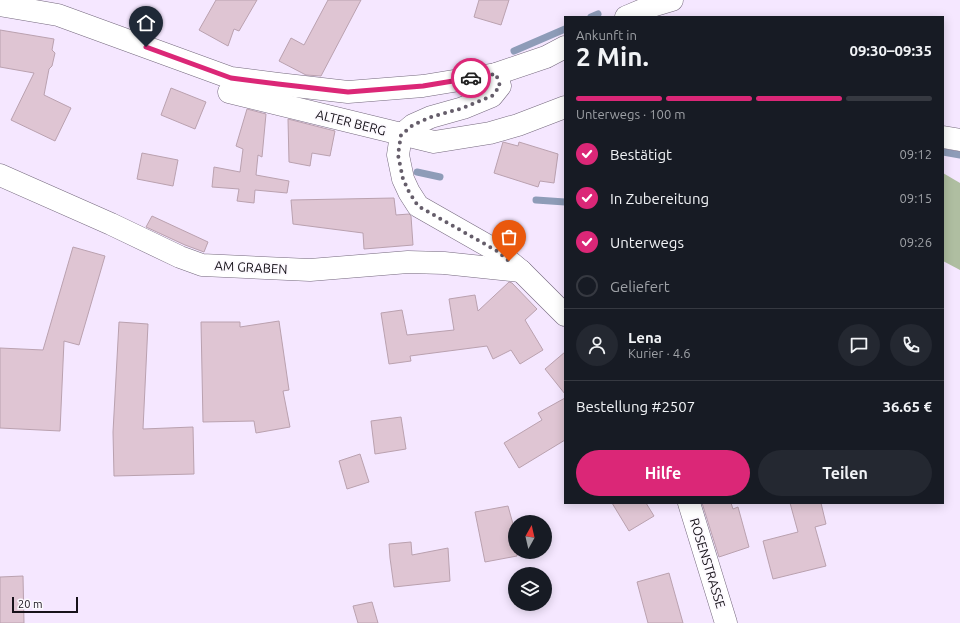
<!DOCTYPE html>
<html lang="de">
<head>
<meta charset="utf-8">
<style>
  :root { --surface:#171b24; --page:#242831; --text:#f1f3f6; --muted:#9ea1a6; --line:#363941; --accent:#db2777 }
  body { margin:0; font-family:Ubuntu,sans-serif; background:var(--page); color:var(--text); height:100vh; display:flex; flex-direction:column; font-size:15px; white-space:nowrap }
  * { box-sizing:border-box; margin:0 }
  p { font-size:13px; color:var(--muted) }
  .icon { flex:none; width:22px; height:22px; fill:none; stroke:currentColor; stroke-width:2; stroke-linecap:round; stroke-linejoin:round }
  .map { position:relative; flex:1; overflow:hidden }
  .panel { position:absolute; left:564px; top:16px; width:380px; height:488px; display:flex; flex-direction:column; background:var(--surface); border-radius:0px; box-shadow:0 2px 10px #0003 }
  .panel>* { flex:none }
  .needle { width:26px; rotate:8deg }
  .fabs { position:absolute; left:508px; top:515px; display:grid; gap:8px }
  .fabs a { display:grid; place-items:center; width:44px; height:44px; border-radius:50%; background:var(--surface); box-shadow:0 2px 10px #0003; font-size:20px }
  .scale { position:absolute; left:12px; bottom:10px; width:66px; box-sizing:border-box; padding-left:4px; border:2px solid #17121a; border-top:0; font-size:11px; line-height:14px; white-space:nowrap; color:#17121a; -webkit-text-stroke:3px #fcf9fe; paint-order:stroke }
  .pin { position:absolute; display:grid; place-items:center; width:34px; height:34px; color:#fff; margin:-41px -17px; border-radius:50% 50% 50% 0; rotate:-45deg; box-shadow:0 0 4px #0007 }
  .pin .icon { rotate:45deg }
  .courier { position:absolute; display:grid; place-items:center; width:40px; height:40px; margin:-20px; border:3px solid #db2777; border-radius:50%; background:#fff; color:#222; box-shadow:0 1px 5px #0007 }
  .head em { font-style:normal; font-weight:600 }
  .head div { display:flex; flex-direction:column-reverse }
  .head { display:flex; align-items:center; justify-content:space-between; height:68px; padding:0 12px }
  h1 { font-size:26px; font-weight:600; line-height:30px }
  .bar { display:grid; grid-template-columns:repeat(4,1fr); gap:6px 4px; align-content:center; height:48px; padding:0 12px }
  .bar i { height:5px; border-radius:3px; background:var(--line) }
  .bar .current { background:var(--accent) }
  .bar p { grid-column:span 4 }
  .line { display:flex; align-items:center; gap:10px; padding:0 12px; border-top:1px solid var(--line) }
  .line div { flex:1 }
  .round { display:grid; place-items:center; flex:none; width:42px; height:42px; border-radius:21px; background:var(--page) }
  ol { padding:0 12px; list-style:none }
  li { display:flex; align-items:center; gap:12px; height:44px }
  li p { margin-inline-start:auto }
  li .icon { padding:4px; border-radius:50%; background:var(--accent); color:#fff; stroke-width:4 }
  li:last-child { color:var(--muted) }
  li i { width:22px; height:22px; border:2px solid var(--line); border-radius:50% }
  .action { display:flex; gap:8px; margin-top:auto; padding:8px 12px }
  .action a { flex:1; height:46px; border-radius:24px; background:var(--accent); color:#fff; font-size:16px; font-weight:600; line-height:46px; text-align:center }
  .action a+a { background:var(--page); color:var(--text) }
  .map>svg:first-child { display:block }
  .forest { fill:#afbea1 }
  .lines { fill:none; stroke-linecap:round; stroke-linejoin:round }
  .stream { stroke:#8e9cb8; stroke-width:7 }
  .building { fill:#dfc5d3; stroke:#baa1af }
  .minor-casing { stroke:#74687d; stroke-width:23 }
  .minor { stroke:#fff; stroke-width:22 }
  .done { stroke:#655d6a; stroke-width:4; stroke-dasharray:0 7.2 }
  .route { stroke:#db2777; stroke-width:5 }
  .labels { text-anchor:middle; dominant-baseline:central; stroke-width:3.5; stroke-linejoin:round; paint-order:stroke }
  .street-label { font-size:13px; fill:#17121a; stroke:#fcf9fe }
</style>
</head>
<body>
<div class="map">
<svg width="960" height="623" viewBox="0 0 960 623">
  <rect width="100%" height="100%" fill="#f5e7ff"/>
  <polygon class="forest" points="943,173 960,183 960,270 943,261"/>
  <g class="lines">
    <g class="stream">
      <polyline points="591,17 598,14"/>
      <polyline points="514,51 565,29"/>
      <polyline points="943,152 960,155"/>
      <polyline points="417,172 440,177"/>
      <polyline points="536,200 565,202"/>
    </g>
  </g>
  <g class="building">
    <polygon points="216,0 257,0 239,31 234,29 228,46 199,30"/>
    <polygon points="328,0 361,0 321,76 306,75 279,61 291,38 304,45"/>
    <polygon points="479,0 509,0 501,25 474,17"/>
    <polygon points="0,30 54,39 52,50 55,53 52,66 49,69 44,95 71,108 55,141 11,120 34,73 0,67"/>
    <polygon points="171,88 206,102 195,129 161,115"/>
    <polygon points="247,109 266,114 262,157 258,155 256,175 289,181 287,193 255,190 254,203 237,201 239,189 212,187 214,167 240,172 243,149 236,146"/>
    <polygon points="288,119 335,131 330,156 312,153 310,166 289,162"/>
    <polygon points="503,142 518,146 519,142 558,154 554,183 540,181 538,187 494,173"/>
    <polygon points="142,153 178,160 173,186 137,179"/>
    <polygon points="394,198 396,215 409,214 411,216 413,245 364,249 363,233 293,224 291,200"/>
    <polygon points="152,216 208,242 204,252 185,245 146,227"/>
    <polygon points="73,247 105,256 79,345 64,341 60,431 0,428 0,348 43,350"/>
    <polygon points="509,282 512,283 537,309 525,320 543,350 520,364 511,350 493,359 487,346 410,356 411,361 389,364 381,313 402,310 407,335 454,330 449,299 475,295 478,311"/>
    <polygon points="279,321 289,390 283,391 290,427 256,433 254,421 203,422 201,322 240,322 240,327"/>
    <polygon points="119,322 148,324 143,429 193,427 194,474 114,476 113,432"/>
    <polygon points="565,352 565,394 545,369"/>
    <polygon points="565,398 565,440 519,468 504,443 542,420 538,413"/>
    <polygon points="401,417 406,449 375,454 371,421"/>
    <polygon points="360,454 369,482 347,489 339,461"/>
    <polygon points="612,503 646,503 654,516 629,531"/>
    <polygon points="702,503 731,503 733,509 738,507 749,547 719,557"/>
    <polygon points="790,503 821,503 826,524 815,527 826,566 773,579 763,541 798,532"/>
    <polygon points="508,506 513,524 515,552 517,552 517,556 485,562 475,512"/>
    <polygon points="411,542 412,555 448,548 450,581 394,587 390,558 389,544"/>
    <polygon points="669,573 683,623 648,623 637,582"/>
    <polygon points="23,576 24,623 0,623 0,577"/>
    <polygon points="372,602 378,623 358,623 353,606"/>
  </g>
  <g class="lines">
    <g class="minor-casing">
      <g id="minor">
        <polyline points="0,5 58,15 231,78 278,84 348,92 423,86 496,74 546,57 565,47"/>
        <polyline points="626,17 652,6 672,0"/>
        <polyline points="496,74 500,86 492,96 463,108 431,117 413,125 401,135 398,155 403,179 409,192 418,206 497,251 521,271 565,315"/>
        <polyline points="229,92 434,142 490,133 518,125 565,107"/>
        <polyline points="943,137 960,140"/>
        <polyline points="0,175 111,224 180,257 202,265 310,270 408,262 444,263 521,271"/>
        <polyline points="689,503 726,623"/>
      </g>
    </g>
    <use href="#minor" class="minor"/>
  </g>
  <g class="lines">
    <polyline class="done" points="471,78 496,74 500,86 492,96 463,108 431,117 413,125 401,135 398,155 403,179 409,192 418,206 497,251 509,261"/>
    <polyline class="route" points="146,47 231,78 278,84 348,92 423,86 471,78"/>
  </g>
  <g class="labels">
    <g class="street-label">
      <text transform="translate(351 122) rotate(14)">ALTER BERG</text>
      <text transform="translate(251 267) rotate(3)">AM GRABEN</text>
      <text transform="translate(708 563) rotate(73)">ROSENSTRASSE</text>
    </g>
  </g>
</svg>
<div class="fabs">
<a><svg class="needle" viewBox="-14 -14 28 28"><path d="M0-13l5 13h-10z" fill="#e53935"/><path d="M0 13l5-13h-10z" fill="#9ea1a6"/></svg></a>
<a><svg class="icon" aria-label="layers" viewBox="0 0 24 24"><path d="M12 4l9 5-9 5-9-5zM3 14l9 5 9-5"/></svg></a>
</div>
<div class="scale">20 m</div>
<div class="pin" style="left:509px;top:261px;background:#ea580c"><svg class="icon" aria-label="bag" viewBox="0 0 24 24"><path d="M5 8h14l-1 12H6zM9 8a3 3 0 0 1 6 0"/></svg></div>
<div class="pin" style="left:146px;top:47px;background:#1f2937"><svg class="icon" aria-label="home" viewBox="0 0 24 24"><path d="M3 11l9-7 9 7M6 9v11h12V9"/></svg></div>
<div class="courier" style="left:471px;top:78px"><svg class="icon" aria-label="car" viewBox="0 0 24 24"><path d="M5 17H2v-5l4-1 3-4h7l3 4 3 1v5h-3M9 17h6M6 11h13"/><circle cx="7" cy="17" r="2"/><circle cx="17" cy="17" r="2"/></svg></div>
<section class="panel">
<div class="head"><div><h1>2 Min.</h1><p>Ankunft in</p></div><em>09:30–09:35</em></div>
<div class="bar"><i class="current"></i><i class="current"></i><i class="current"></i><i></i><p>Unterwegs · 100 m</p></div>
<ol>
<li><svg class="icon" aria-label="check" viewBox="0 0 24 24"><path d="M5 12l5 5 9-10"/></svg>Bestätigt<p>09:12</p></li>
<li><svg class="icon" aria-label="check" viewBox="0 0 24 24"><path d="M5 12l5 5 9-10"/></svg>In Zubereitung<p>09:15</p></li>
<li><svg class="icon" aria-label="check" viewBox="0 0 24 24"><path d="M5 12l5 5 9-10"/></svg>Unterwegs<p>09:26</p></li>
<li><i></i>Geliefert</li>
</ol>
<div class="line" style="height:72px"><a class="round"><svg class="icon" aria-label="person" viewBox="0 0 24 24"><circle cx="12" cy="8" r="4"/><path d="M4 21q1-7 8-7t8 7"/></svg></a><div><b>Lena</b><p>Kurier · 4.6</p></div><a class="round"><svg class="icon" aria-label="chat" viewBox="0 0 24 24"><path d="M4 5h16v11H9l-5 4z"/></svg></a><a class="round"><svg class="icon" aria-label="phone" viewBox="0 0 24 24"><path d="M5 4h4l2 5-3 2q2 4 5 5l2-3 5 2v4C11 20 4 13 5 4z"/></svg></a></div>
<div class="line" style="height:52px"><div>Bestellung #2507</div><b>36.65 €</b></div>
<div class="action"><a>Hilfe</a><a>Teilen</a></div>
</section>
</div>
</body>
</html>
